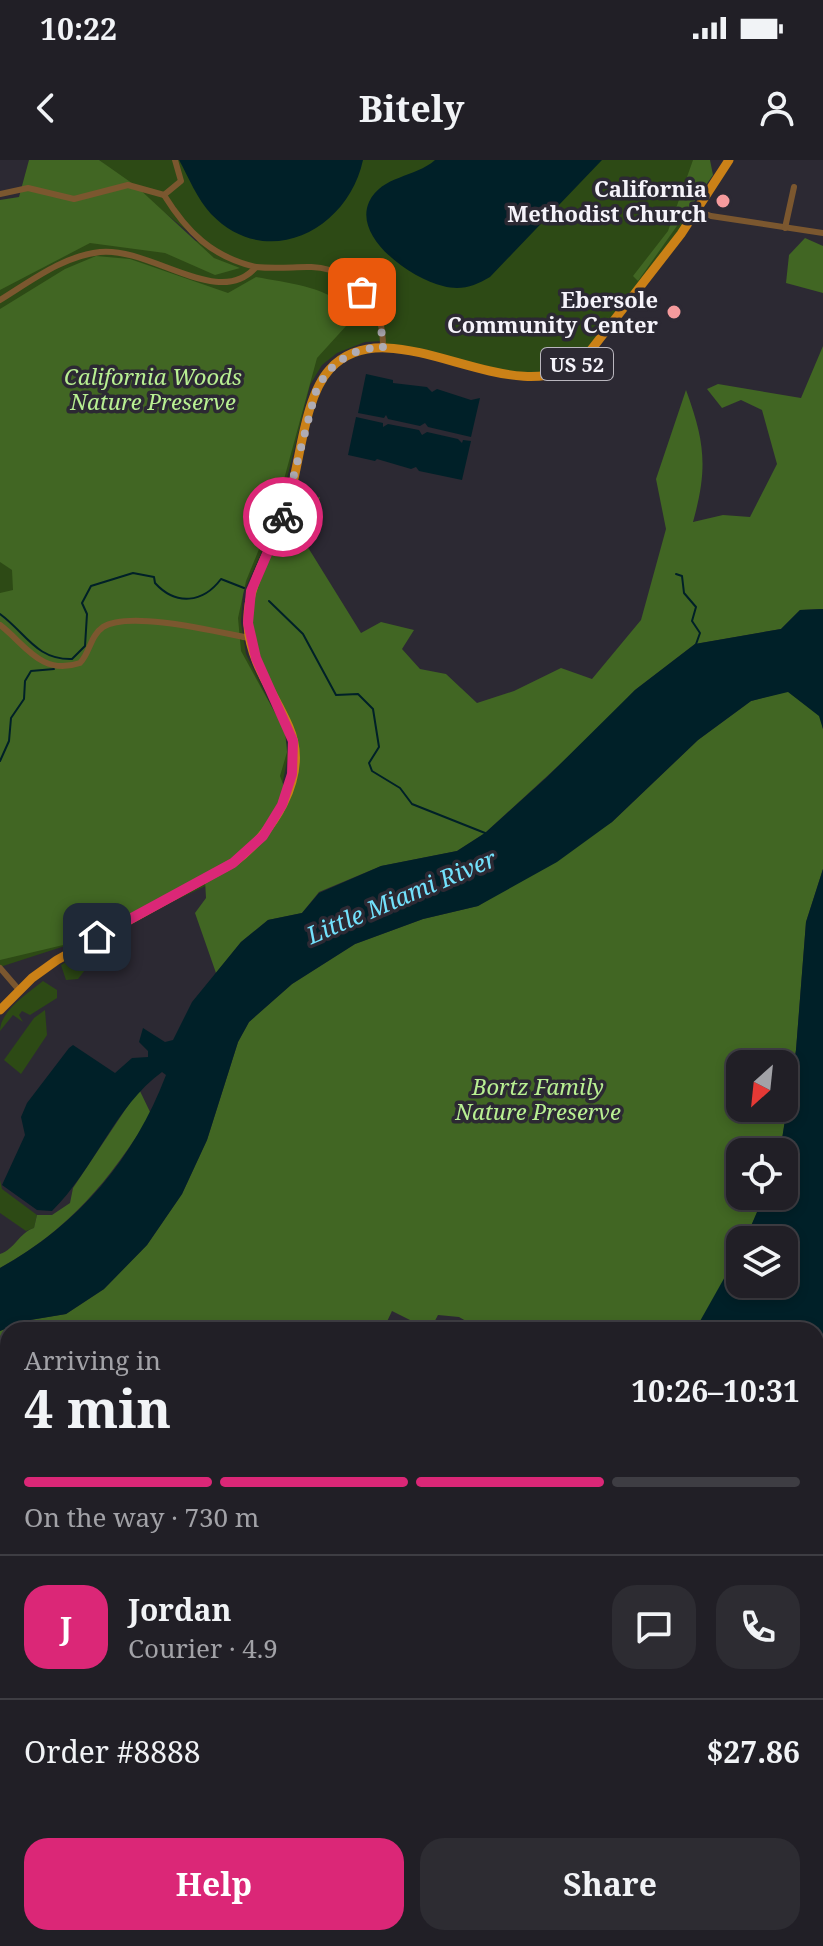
<!DOCTYPE html>
<html lang="en">
<head>
<meta charset="utf-8">
<style>
  :root { --surface:#211f26; --page:#2d2c32; --text:#f1f3f6; --muted:#a2a2a7; --line:#3e3d43; --accent:#db2777 }
  body { margin:0; font-family:"Noto Serif",serif; background:var(--page); color:var(--text); height:100vh; display:flex; flex-direction:column; font-size:30px; white-space:nowrap }
  * { box-sizing:border-box; margin:0 }
  p { font-size:26px; color:var(--muted) }
  .icon { flex:none; width:44px; height:44px; fill:none; stroke:currentColor; stroke-width:2; stroke-linecap:round; stroke-linejoin:round }
  .map { position:relative; flex:1; overflow:hidden }
  .details { position:absolute; left:0px; top:1162px; width:824px; height:624px; display:flex; flex-direction:column; background:var(--surface); border-radius:24px 24px 0 0; box-shadow:0 4px 12px #0003,0 0 0 2px var(--line) }
  .details>* { flex:none }
  .needle { width:52px; rotate:207deg }
  .buttons { position:absolute; left:726px; top:890px; display:grid; gap:16px }
  .buttons a { display:grid; place-items:center; width:72px; height:72px; border-radius:16px; background:var(--surface); box-shadow:0 4px 12px #0003,0 0 0 2px var(--line); font-size:40px }
  .pin { position:absolute; display:grid; place-items:center; width:68px; height:68px; color:#fff; margin:-34px; border-radius:16px; box-shadow:0 4px 12px #0006 }
  .courier { position:absolute; display:grid; place-items:center; width:80px; height:80px; margin:-40px; border:6px solid #db2777; border-radius:50%; background:#fff; color:#222; box-shadow:0 2px 10px #0007 }
  .head em { font-style:normal; font-weight:700 }
  .head div { display:flex; flex-direction:column-reverse }
  .head { display:flex; align-items:center; justify-content:space-between; height:136px; padding:0 24px }
  h1 { font-size:52px; font-weight:700; line-height:60px }
  .bar { display:grid; grid-template-columns:repeat(4,1fr); gap:12px 8px; align-content:center; height:96px; padding:0 24px }
  .bar i { height:10px; border-radius:6px; background:var(--line) }
  .bar .active { background:var(--accent) }
  .bar p { grid-column:span 4 }
  .line { display:flex; align-items:center; gap:20px; padding:0 24px; border-top:2px solid var(--line) }
  .line div { flex:1 }
  .round { display:grid; place-items:center; flex:none; width:84px; height:84px; border-radius:24px; background:var(--page) }
  .button { display:flex; gap:16px; margin-top:auto; padding:16px 24px }
  .button a { flex:1; height:92px; border-radius:24px; background:var(--accent); color:#fff; font-size:32px; font-weight:700; line-height:92px; text-align:center }
  .button a+a { background:var(--page); color:var(--text) }
  .status { display:flex; justify-content:space-between; align-items:center; height:56px; padding:0 40px; background:var(--surface); direction:ltr }
  .status svg { height:22px; fill:currentColor }
  header { display:flex; justify-content:space-between; align-items:center; height:104px; padding:0 24px; background:var(--surface); font-size:36px; font-weight:700 }
  .map>svg:first-child { display:block }
  .green { fill:#2d4a15 }
  .forest { fill:#416623; fill-rule:evenodd }
  .water { fill:#002028 }
  .lines { fill:none; stroke-linecap:round; stroke-linejoin:round }
  .stream { stroke:#002028; stroke-width:2 }
  .street { stroke:#7b572f; stroke-width:6 }
  .primary { stroke:#cb8117; stroke-width:9 }
  .rail-casing { stroke:#96949c; stroke-width:5 }
  .rail { stroke:#2c2933; stroke-width:2; stroke-dasharray:6; stroke-linecap:butt }
  .done { stroke:#afacb4; stroke-width:8; stroke-dasharray:0 14.4 }
  .route { stroke:#db2777; stroke-width:10 }
  .poi-dot { fill:#f59b9d; stroke:#2c2933; stroke-width:3 }
  .labels { text-anchor:middle; dominant-baseline:central; stroke-width:7; stroke-linejoin:round; paint-order:stroke }
  .shield { fill:#2c2933; stroke:#b9b6be; stroke-width:2 }
  .shield-label { font-size:20px; font-weight:bold; fill:#f5f3fa }
  .poi-label { font-size:22px; font-weight:bold; fill:#f5f3fa; stroke:#2c2933; text-anchor:end }
  .park-label { font-size:22px; font-style:italic; fill:#b8ef92; stroke:#2c2933 }
  .water-label { font-size:24px; font-style:italic; fill:#73e2fd; stroke:#2c2933 }
</style>
</head>
<body>
<div class="status"><b>10:22</b><svg viewBox="0 0 49 12"><path d="M0 12V9h3v3zM5 12V6h3v6zM10 12V3h3v9zM15 12V0h3v12zM26 1h20v11H26zM47 4h2v5h-2z"/></svg></div>
<header><svg class="icon" aria-label="back" viewBox="0 0 24 24"><path d="M15 5l-7 7 7 7"/></svg>Bitely<svg class="icon" aria-label="person" viewBox="0 0 24 24"><circle cx="12" cy="8" r="4"/><path d="M4 21q1-7 8-7t8 7"/></svg></header>
<div class="map">
<svg width="823" height="1786" viewBox="0 0 823 1786">
  <rect width="100%" height="100%" fill="#2c2933"/>
  <g class="green">
    <polygon points="99,0 697,0 686,43 697,51 584,199 541,218 383,188 383,181 365,182 337,193 322,205 310,225 278,355 243,433 241,462 246,494 285,574 288,596 280,636 212,723 108,772 0,807 0,40 201,82"/>
    <polygon points="122,771 128,776 88,806 78,819 66,820 61,805"/>
    <path d="M 43,821 L 57,830 L 57,838 L 30,855 L 22,851 L 19,855 L 23,862 L 13,855 L 0,871 C 0,851 28,833 43,821 Z"/>
    <polygon points="45,850 47,875 21,914 4,900 34,858"/>
    <polygon points="0,1020 2,1029 37,1055 34,1068 26,1071 0,1053"/>
    <polygon points="0,1364 8,1365 8,1508 0,1508"/>
    <polygon points="0,1511 8,1511 8,1710 0,1664"/>
  </g>
  <g class="forest">
    <polygon points="29,0 99,0 136,26 214,98 240,108 215,115 165,93 90,83 0,130 0,40 19,37"/>
    <polygon points="693,0 710,0 713,15 638,121 633,116 668,71"/>
    <polygon points="805,78 823,86 823,133 786,123 789,95"/>
    <path d="M 96,96 L 130,99 L 228,133 L 256,117 C 288,123 324,126 348,148 L 347,165 L 317,198 L 277,345 L 246,421 L 238,458 L 241,491 L 285,571 L 287,592 L 280,616 L 286,632 L 294,591 L 256,498 L 248,445 L 288,345 L 320,337 L 304,381 L 361,473 L 381,462 L 414,470 L 402,489 L 420,509 L 446,514 L 477,543 L 514,531 L 561,508 L 592,519 L 641,460 L 666,369 L 656,319 L 686,230 C 705,282 708,308 693,362 L 723,355 L 750,357 L 777,304 L 762,250 L 741,240 L 722,248 L 707,229 L 718,224 L 801,238 L 823,186 L 823,449 L 800,450 L 781,469 L 695,484 L 635,530 L 592,575 L 485,673 L 457,691 L 381,706 L 319,732 L 302,753 L 268,760 L 241,782 L 216,813 L 195,753 L 206,738 L 205,720 L 97,777 L 0,800 L 0,433 L 13,430 L 12,410 L 0,402 L 0,149 L 65,109 Z"/>
    <path d="M 788,531 L 820,556 L 823,569 L 823,709 L 806,762 L 796,890 L 780,992 L 740,992 L 740,1036 L 764,1036 L 745,1080 L 740,1080 C 740,1109 711,1146 695,1170 L 482,1170 L 459,1157 L 438,1155 L 430,1170 L 392,1151 L 383,1170 L 8,1170 L 8,1210 L 0,1210 L 0,1171 L 24,1161 L 66,1154 L 104,1129 L 147,1085 L 182,1034 L 207,980 L 238,882 L 249,862 L 292,824 L 355,784 L 423,759 L 478,746 L 612,662 L 698,580 L 751,541 ZM 740,904 L 784,904 L 784,948 L 740,948 Z"/>
    <path d="M 139,929 L 151,954 C 109,1021 70,1069 0,1108 L 0,1094 C 15,1089 19,1073 34,1068 L 37,1055 L 52,1055 L 70,1043 L 73,1028 Z"/>
  </g>
  <g class="water">
    <path d="M 179,0 L 363,0 C 348,70 267,112 211,54 C 197,39 189,18 179,0 Z"/>
    <path d="M 435,0 L 602,0 L 490,117 C 475,126 461,131 443,126 C 412,119 353,78 369,42 C 382,15 415,18 435,0 Z"/>
    <polygon points="366,214 393,220 393,223 427,227 432,232 437,229 471,240 480,238 471,277 428,267 425,263 420,266 388,259 386,255 384,258 358,253"/>
    <polygon points="356,257 383,263 383,267 388,264 419,270 422,275 427,272 458,279 462,283 463,280 471,281 462,320 419,311 416,307 411,309 377,299 375,301 348,295"/>
    <path d="M 823,449 L 823,569 L 819,556 L 788,532 L 751,541 L 698,580 L 612,662 L 557,702 L 478,746 L 423,759 L 355,784 L 292,824 L 249,862 L 238,882 L 207,980 L 182,1034 L 147,1085 L 104,1129 L 66,1154 L 24,1161 L 0,1171 L 0,1108 C 78,1065 134,999 166,915 L 162,912 C 115,946 94,1010 52,1051 L 37,1050 L 2,1025 L 25,975 L 21,957 L 27,943 L 69,888 L 73,885 L 115,913 L 132,898 L 148,897 L 148,891 L 139,882 L 143,868 L 165,882 L 173,880 L 192,842 L 241,782 L 268,760 L 302,753 L 319,733 L 381,706 L 457,691 L 485,673 L 546,618 L 635,530 L 695,484 L 781,469 L 800,450 Z"/>
    <polygon points="823,709 823,1643 816,1664 816,1170 695,1170 740,1090 740,1124 784,1124 784,1080 745,1080 764,1036 784,1036 784,992 780,992 796,890 806,762"/>
    <rect x="0" y="1210" width="8" height="135"/>
    <polygon points="376,1778 761,1778 756,1786 372,1786"/>
  </g>
  <g class="lines">
    <g class="stream">
      <polyline points="676,414 682,416 684,433 696,447 692,461 700,473 695,487"/>
      <polyline points="269,441 303,474 336,535 358,534 373,549 379,587 369,603 372,611 400,628 412,644 485,673"/>
      <path d="M 0,454 C 26,473 36,500 72,499 L 85,486 L 87,454 L 82,443 L 91,426 L 133,413 L 154,417 L 155,423 C 176,446 203,443 221,419 L 244,428"/>
      <polyline points="0,601 9,581 11,558 24,539 25,521 31,511 54,509"/>
    </g>
    <g class="street">
      <polyline points="0,34 28,28 74,39 128,25 164,35"/>
      <path d="M 164,35 C 187,72 212,97 256,107"/>
      <polyline points="164,35 181,21 175,0"/>
      <polyline points="697,51 711,56 823,73"/>
      <polyline points="785,68 794,27"/>
      <path d="M 0,140 C 31,121 63,96 100,92 C 152,87 219,150 256,107 C 305,112 328,93 365,136 C 380,153 383,166 383,188"/>
      <path d="M 0,465 C 26,485 41,516 80,503 C 90,493 90,476 103,467 C 129,450 218,472 249,478"/>
      <polyline points="0,808 19,830"/>
      <polyline points="0,1357 8,1357"/>
    </g>
    <g class="primary">
      <path d="M 0,850 L 32,818 L 57,800 L 233,703 C 271,675 311,617 289,567 C 275,534 250,503 248,466 C 245,424 274,386 287,346 C 300,307 303,238 330,209 C 391,143 513,258 584,199 L 681,74 L 729,0"/>
      <polyline points="0,1692 8,1743"/>
      <polyline points="13,1778 14,1786"/>
    </g>
    <g class="rail-casing">
      <g id="rail">
        <polyline points="816,1752 823,1740"/>
        <polyline points="797,1786 802,1778"/>
      </g>
    </g>
    <use href="#rail" class="rail"/>
  </g>
  <g class="lines">
    <path class="done" d="M 283,357 L 315,234 C 326,206 352,186 383,188 L 380,156 L 362,132"/>
    <polyline class="route" points="97,777 233,703 263,676 282,645 292,614 293,581 256,498 248,463 251,431 283,357"/>
  </g>
  <g class="poi-dot">
    <circle cx="723" cy="41" r="8"/>
    <circle cx="674" cy="152" r="8"/>
  </g>
  <g class="labels">
    <rect class="shield" x="541" y="188" width="72" height="32" rx="6"/>
    <g class="shield-label">
      <text x="577" y="204">US 52</text>
    </g>
    <g class="poi-label">
      <text x="707" y="28">California<tspan x="707" dy="25">Methodist Church</tspan></text>
      <text x="658" y="139">Ebersole<tspan x="658" dy="25">Community Center</tspan></text>
    </g>
    <g class="park-label">
      <text x="153" y="216">California Woods<tspan x="153" dy="25">Nature Preserve</tspan></text>
      <text x="538" y="926">Bortz Family<tspan x="538" dy="25">Nature Preserve</tspan></text>
    </g>
    <g class="water-label">
      <text transform="translate(401 736) rotate(-23)">Little Miami River</text>
    </g>
  </g>
</svg>
<div class="buttons">
<a><svg class="needle" viewBox="-14 -14 28 28"><path d="M0-13l5 13h-10z" fill="#e53935"/><path d="M0 13l5-13h-10z" fill="#a2a2a7"/></svg></a>
<a><svg class="icon" aria-label="locate" viewBox="0 0 24 24"><circle cx="12" cy="12" r="6"/><path d="M12 2v4M12 18v4M2 12h4M18 12h4"/></svg></a>
<a><svg class="icon" aria-label="layers" viewBox="0 0 24 24"><path d="M12 4l9 5-9 5-9-5zM3 14l9 5 9-5"/></svg></a>
</div>
<div class="pin" style="left:362px;top:132px;background:#ea580c"><svg class="icon" aria-label="bag" viewBox="0 0 24 24"><path d="M5 8h14l-1 12H6zM9 8a3 3 0 0 1 6 0"/></svg></div>
<div class="pin" style="left:97px;top:777px;background:#1f2937"><svg class="icon" aria-label="home" viewBox="0 0 24 24"><path d="M3 11l9-7 9 7M6 9v11h12V9"/></svg></div>
<div class="courier" style="left:283px;top:357px"><svg class="icon" aria-label="bike" viewBox="0 0 24 24"><circle cx="6" cy="16" r="4"/><circle cx="18" cy="16" r="4"/><path d="M6 16l4-8h5l3 8M10 8l3 8H6M13 5h3"/></svg></div>
<section class="details">
<div class="head"><div><h1>4 min</h1><p>Arriving in</p></div><em>10:26–10:31</em></div>
<div class="bar"><i class="active"></i><i class="active"></i><i class="active"></i><i></i><p>On the way · 730 m</p></div>
<div class="line" style="height:144px"><b class="round" style="background:var(--accent);color:#fff">J</b><div><b>Jordan</b><p>Courier · 4.9</p></div><a class="round"><svg class="icon" aria-label="chat" viewBox="0 0 24 24"><path d="M4 5h16v11H9l-5 4z"/></svg></a><a class="round"><svg class="icon" aria-label="phone" viewBox="0 0 24 24"><path d="M5 4h4l2 5-3 2q2 4 5 5l2-3 5 2v4C11 20 4 13 5 4z"/></svg></a></div>
<div class="line" style="height:104px"><div>Order #8888</div><b>$27.86</b></div>
<div class="button"><a>Help</a><a>Share</a></div>
</section>
</div>
</body>
</html>
